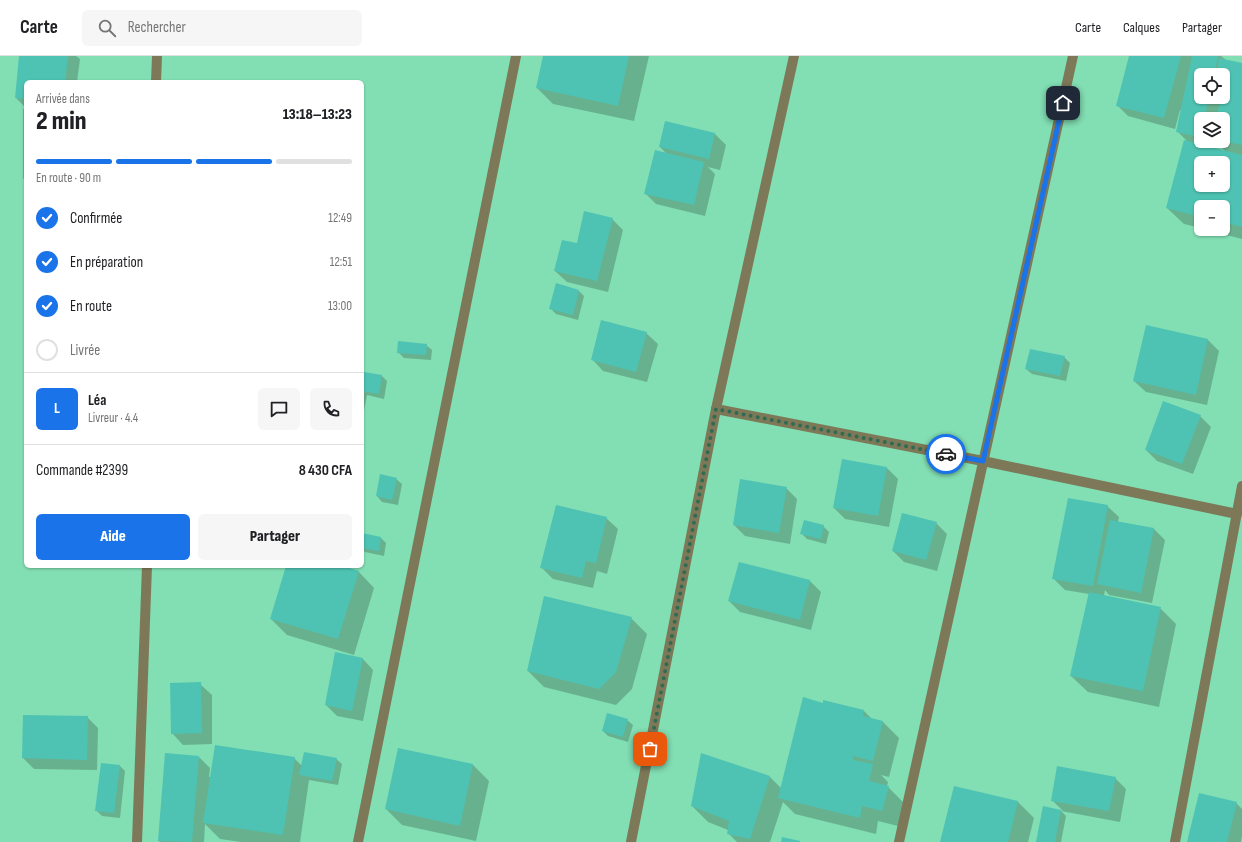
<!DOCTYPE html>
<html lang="fr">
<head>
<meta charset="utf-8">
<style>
  :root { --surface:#fff; --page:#f6f6f6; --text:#202124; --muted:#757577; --line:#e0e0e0; --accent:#1a73e8 }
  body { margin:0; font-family:"Sofia Sans Condensed",sans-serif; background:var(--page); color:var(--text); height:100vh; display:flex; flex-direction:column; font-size:15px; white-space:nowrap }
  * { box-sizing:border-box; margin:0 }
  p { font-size:13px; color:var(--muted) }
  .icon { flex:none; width:22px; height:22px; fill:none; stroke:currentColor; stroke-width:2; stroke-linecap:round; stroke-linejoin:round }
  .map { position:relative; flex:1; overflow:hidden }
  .sheet { position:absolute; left:24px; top:24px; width:340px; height:488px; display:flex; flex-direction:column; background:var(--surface); border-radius:6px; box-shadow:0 1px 3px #0004 }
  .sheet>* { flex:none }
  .controls { position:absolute; left:1194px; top:12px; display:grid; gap:8px }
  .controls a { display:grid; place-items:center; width:36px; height:36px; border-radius:6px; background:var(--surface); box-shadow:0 1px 3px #0004; font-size:20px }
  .pin { position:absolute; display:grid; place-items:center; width:34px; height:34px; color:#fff; margin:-17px; border-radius:8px; box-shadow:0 2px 6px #0006 }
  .courier { position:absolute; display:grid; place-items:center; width:40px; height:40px; margin:-20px; border:3px solid #1a73e8; border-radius:50%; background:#fff; color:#222; box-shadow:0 1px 5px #0007 }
  .head em { font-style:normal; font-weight:800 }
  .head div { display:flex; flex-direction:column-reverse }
  .head { display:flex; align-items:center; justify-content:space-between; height:68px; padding:0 12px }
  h1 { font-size:26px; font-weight:800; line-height:30px }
  .bar { display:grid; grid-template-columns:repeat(4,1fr); gap:6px 4px; align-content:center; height:48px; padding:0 12px }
  .bar i { height:5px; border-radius:3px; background:var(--line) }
  .bar .selected { background:var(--accent) }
  .bar p { grid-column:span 4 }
  .line { display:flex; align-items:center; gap:10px; padding:0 12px; border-top:1px solid var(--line) }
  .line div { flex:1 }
  .round { display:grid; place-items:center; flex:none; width:42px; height:42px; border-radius:6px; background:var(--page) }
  ol { padding:0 12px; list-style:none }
  li { display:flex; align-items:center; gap:12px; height:44px }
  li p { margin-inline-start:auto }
  li .icon { padding:4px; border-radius:50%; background:var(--accent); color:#fff; stroke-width:4 }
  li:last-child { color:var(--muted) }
  li i { width:22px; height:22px; border:2px solid var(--line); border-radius:50% }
  .primary-button { display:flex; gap:8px; margin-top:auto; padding:8px 12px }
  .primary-button a { flex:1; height:46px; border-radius:6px; background:var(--accent); color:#fff; font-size:16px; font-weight:800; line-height:46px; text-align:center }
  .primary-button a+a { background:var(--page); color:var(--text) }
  header { display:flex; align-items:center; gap:24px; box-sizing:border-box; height:56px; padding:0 20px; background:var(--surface); border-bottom:1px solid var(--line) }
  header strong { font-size:19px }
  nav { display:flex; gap:22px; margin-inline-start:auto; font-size:14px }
  .search { width:280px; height:36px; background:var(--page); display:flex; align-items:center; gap:10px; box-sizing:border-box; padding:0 14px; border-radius:6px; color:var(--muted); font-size:15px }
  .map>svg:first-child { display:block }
  .shadow { fill:#0003; fill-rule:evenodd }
  .building { fill:#4ec3b3; fill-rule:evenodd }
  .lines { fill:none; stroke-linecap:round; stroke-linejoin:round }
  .minor { stroke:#7d7958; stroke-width:10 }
  .done { stroke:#2f6b52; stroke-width:4; stroke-dasharray:0 7.2 }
  .route { stroke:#1a73e8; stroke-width:5 }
</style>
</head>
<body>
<header>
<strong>Carte</strong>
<div class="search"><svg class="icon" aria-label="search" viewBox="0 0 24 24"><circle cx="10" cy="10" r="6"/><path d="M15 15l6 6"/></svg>Rechercher</div>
<nav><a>Carte</a><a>Calques</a><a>Partager</a></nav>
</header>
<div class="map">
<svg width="1242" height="786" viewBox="0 0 1242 786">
  <rect width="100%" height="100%" fill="#82deb3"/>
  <g class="shadow">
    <polygon points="20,0 76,0 80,3 77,26 26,26 26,52 16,42"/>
    <polygon points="544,0 649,0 634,65 553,48 537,32"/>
    <path d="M 1130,0 L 1221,0 L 1226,4 L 1242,8 L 1242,183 L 1203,173 L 1223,173 L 1223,151 L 1201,151 L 1201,172 L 1184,168 L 1167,152 L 1187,85 L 1178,76 L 1182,54 L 1180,54 L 1175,73 L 1128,60 L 1117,49 ZM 1201,19 L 1223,19 L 1223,41 L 1201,41 ZM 1201,63 L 1223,63 L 1223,85 L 1215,85 L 1226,96 L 1211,92 L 1213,85 L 1201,85 ZM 1201,107 L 1223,107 L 1223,129 L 1201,129 Z"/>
    <polygon points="715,78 726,89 720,114 708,111 715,118 705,160 656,148 645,137 667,98 660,91"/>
    <polygon points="612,163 623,174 608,236 567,226 555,215"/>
    <polygon points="579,235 584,240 578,264 556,258 551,253"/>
    <polygon points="1147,270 1208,284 1219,295 1207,349 1146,336 1134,325"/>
    <polygon points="646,277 658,288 647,326 603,315 592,303"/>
    <polygon points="426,289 432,294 431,304 404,302 398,296"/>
    <polygon points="1064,301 1070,307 1066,325 1032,318 1026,313"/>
    <polygon points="365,317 382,320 387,325 384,343 367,339 362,364 362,332"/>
    <polygon points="1200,360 1211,371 1193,418 1157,405 1146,394"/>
    <polygon points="843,404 887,412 898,423 889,471 845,463 834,452"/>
    <polygon points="396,423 402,428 398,449 382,446 377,440"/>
    <polygon points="786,432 797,443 790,488 745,480 734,469"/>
    <polygon points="1107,450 1119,461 1118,466 1154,473 1165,484 1152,547 1109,539 1105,534 1104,540 1160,552 1176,568 1159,651 1088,636 1071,620 1089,538 1065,534 1054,523"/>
    <polygon points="606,462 618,473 607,518 597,515 593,532 553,523 542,512"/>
    <polygon points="936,467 947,478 937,515 904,506 893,495"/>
    <polygon points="823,470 829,476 826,488 807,483 801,477"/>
    <polygon points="362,478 381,482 386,487 384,500 365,496 362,493"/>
    <polygon points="739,508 810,525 821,536 811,574 740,556 729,545"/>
    <polygon points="287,510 340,510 358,515 374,532 354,599 287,579 271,563"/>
    <polygon points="631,562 647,578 632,633 616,649 544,631 528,615"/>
    <polygon points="362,602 373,614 363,665 337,660 326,649"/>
    <polygon points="200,628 212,639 212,688 183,689 172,677"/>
    <polygon points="823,648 864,655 872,663 883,666 899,682 889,721 881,719 888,726 887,730 904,747 898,770 878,765 876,778 795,758 783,746 770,786 737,786 728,777 728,774 708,766 692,750 770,721 781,732"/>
    <polygon points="87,661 98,672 97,714 34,713 23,702"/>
    <polygon points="627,664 633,669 628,686 608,680 603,675"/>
    <polygon points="399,694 473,709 489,725 476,785 402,769 386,753"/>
    <polygon points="199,701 210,712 209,721 211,721 294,702 302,710 336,703 342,708 338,729 309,724 300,786 241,786 220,783 205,768 204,786 160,786 159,785"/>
    <polygon points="120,710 125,715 120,762 102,760 96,754"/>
    <polygon points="1115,722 1126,733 1120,766 1061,755 1066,760 1061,786 1037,786 1043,752 1063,755 1052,744"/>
    <polygon points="1017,745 1034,762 1028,786 941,786"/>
    <polygon points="1236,747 1242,753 1242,780 1241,786 1188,786"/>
  </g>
  <g class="building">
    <polygon points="19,0 68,0 65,26 26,26 26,43 15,42"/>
    <polygon points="543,0 629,0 618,50 536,32"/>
    <polygon points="1129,0 1181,0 1164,62 1116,50"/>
    <polygon points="1192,0 1218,0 1214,19 1201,19 1201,41 1209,41 1204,63 1201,63 1200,81 1176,76"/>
    <polygon points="1219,2 1242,7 1242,89 1223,85 1223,63 1216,63 1221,41 1223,41 1223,19 1216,19"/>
    <polygon points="23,53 26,53 26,122 23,123"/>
    <polygon points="665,65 715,77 709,103 659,91"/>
    <path d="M 1184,84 L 1242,99 L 1242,171 L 1223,166 L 1223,151 L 1201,151 L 1201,161 L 1166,152 ZM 1201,107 L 1223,107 L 1223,129 L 1201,129 Z"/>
    <polygon points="655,94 704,106 694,149 644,138"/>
    <polygon points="584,155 613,162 597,225 554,215 562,184 577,187"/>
    <polygon points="556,227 579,234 573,259 549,253"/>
    <polygon points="601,264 647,276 636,316 591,304"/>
    <polygon points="1146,269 1208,283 1196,339 1133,325"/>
    <polygon points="398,285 427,288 426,299 397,297"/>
    <polygon points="1030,293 1065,300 1060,320 1025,313"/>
    <polygon points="364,316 382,319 379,338 362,335"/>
    <polygon points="1163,345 1201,359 1182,408 1145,394"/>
    <polygon points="842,403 887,411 878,460 833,452"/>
    <polygon points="380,418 397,422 392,444 376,440"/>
    <polygon points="740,423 787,431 779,477 733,469"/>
    <polygon points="1068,442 1108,449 1093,530 1052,523"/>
    <polygon points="556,449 607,461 596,507 586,505 582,522 540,512"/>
    <polygon points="902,457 937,466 926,504 892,495"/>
    <polygon points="804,464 824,469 821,483 800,478"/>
    <polygon points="1110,464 1154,472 1141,537 1097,528"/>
    <polygon points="362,477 381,481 379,495 362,492"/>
    <polygon points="739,506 810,524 800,564 728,545"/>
    <polygon points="286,510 343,510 359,515 338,583 270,563"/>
    <polygon points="1089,536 1161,551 1143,635 1070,620"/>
    <polygon points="544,540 632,561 616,616 599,633 527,615"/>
    <polygon points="335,596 363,602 352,655 325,649"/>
    <polygon points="201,626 202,677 171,678 170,627"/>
    <polygon points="803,641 823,647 823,644 864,654 863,660 883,665 873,705 853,700 853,704 873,708 869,725 889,730 882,755 862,750 860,762 778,742"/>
    <polygon points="607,657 628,663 623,681 602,675"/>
    <polygon points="23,659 88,660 87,704 22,702"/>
    <polygon points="215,689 295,701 283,779 203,767"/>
    <polygon points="398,692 473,708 460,770 385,753"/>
    <polygon points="304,696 337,702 332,725 299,719"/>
    <polygon points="165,697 199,700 192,786 158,785"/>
    <polygon points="701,697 770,720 750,783 727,778 729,765 691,750"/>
    <polygon points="101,707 120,709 114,757 95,755"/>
    <polygon points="1057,710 1116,721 1109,755 1051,745"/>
    <polygon points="954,730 1018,745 1008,786 940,786"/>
    <polygon points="1199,737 1237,746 1227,786 1187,786"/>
    <polygon points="1043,750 1061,754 1055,786 1036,786"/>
    <polygon points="782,781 800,785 800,786 781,786"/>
  </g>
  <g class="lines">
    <g class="minor">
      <polyline points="156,26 157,0"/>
      <polyline points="716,353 983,405 1237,458"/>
      <polyline points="137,786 147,510"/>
      <polyline points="358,786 516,0"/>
      <polyline points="631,786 716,353 794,0"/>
      <polyline points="899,786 1073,0"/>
      <polyline points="1175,786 1242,430"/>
    </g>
  </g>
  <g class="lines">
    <polyline class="done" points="650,693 716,353 946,398"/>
    <polyline class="route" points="946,398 983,405 1063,47"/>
  </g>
</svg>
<div class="controls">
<a><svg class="icon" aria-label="locate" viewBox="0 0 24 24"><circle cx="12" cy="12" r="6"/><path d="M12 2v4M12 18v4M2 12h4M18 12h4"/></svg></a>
<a><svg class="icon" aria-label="layers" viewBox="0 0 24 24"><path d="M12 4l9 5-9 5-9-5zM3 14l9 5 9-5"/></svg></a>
<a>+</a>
<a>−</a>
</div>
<div class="pin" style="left:650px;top:693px;background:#ea580c"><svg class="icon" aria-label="bag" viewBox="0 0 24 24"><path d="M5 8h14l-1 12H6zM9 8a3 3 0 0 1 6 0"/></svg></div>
<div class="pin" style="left:1063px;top:47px;background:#1f2937"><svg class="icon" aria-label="home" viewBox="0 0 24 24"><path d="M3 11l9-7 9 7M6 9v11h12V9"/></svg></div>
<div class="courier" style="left:946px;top:398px"><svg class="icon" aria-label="car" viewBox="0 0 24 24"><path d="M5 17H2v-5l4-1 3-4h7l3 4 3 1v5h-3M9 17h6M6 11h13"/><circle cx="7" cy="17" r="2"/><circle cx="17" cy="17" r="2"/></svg></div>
<section class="sheet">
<div class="head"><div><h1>2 min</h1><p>Arrivée dans</p></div><em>13:18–13:23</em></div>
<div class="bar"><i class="selected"></i><i class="selected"></i><i class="selected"></i><i></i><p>En route · 90 m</p></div>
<ol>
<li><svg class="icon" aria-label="check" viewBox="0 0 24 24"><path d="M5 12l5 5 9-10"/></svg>Confirmée<p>12:49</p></li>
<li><svg class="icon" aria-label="check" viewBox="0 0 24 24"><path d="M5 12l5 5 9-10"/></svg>En préparation<p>12:51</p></li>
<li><svg class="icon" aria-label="check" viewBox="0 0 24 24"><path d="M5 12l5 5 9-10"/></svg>En route<p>13:00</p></li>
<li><i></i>Livrée</li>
</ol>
<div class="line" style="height:72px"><b class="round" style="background:var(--accent);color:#fff">L</b><div><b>Léa</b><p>Livreur · 4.4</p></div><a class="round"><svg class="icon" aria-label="chat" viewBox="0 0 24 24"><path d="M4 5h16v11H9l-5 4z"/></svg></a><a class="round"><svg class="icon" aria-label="phone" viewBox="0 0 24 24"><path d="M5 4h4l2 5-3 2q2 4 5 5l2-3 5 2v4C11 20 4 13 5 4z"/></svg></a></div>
<div class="line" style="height:52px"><div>Commande #2399</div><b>8 430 CFA</b></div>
<div class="primary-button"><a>Aide</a><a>Partager</a></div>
</section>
</div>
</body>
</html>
